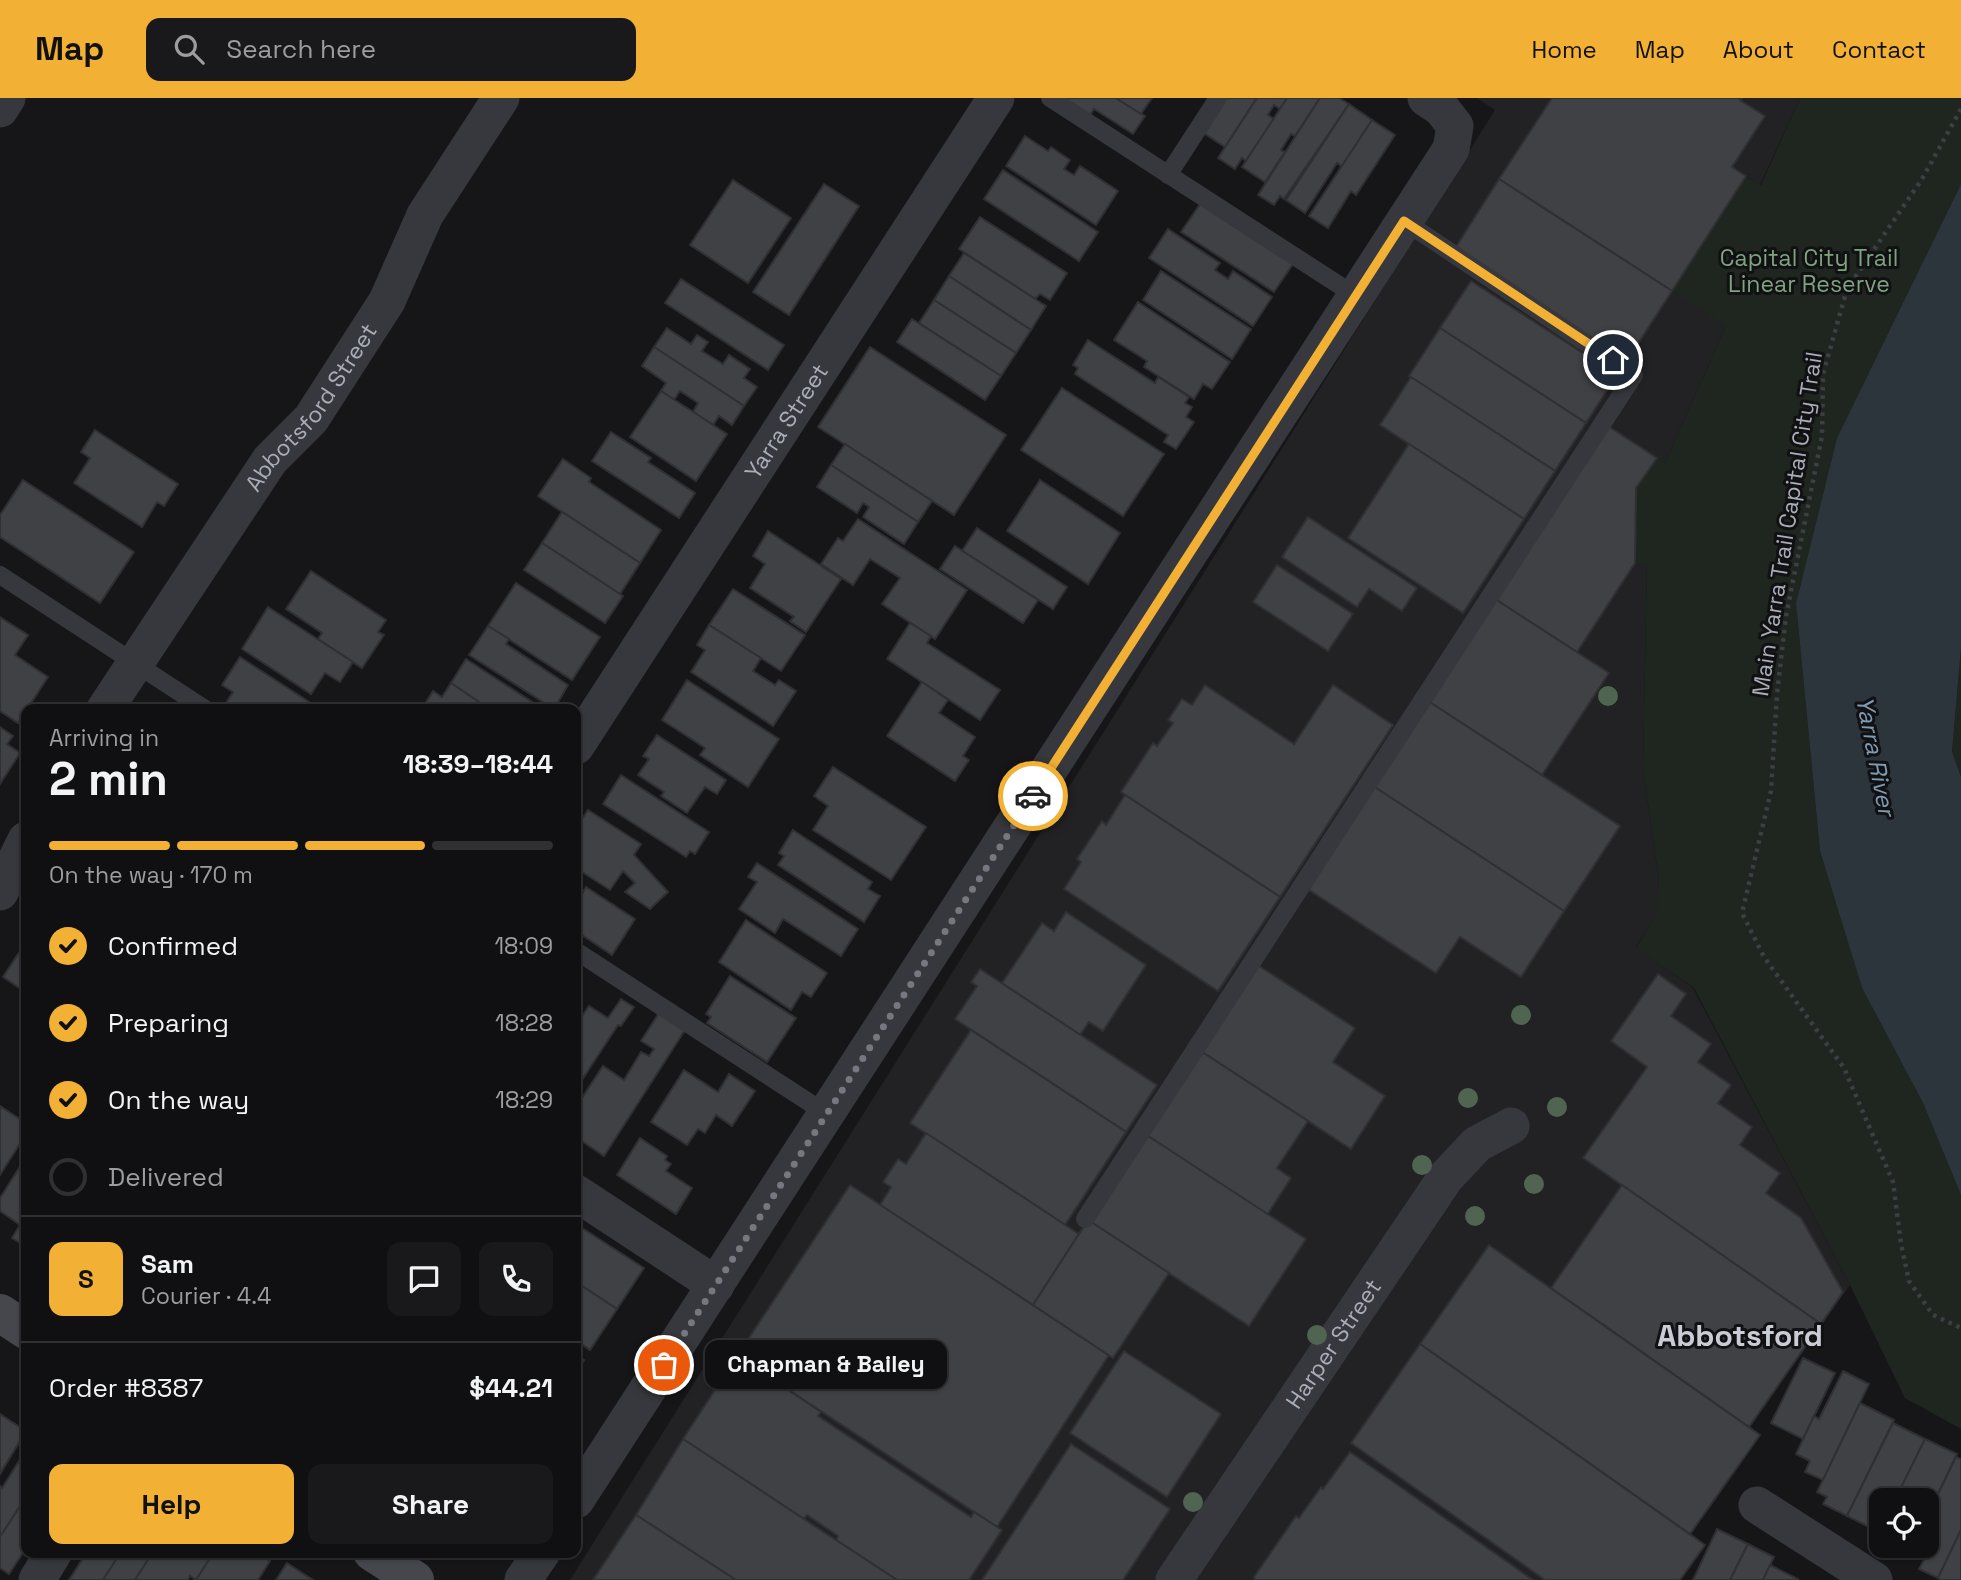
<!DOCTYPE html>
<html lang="en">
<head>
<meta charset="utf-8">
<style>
  :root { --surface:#101012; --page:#19191b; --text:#f1f3f6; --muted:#9c9d9f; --line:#303032; --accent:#f2b134 }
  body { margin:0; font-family:"Space Grotesk",sans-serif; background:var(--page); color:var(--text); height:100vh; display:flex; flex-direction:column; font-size:26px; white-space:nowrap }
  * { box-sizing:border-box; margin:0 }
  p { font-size:23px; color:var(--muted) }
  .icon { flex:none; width:38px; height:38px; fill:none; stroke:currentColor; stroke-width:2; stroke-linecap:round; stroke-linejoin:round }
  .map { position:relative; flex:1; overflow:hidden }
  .panel { position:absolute; left:21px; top:606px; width:560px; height:854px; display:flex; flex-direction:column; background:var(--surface); border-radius:14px; box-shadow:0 2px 5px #0004,0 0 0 2px var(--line) }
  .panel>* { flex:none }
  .tools { position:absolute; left:1869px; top:1390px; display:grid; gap:14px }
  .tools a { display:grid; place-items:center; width:70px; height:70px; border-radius:14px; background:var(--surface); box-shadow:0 2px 5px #0004,0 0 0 2px var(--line); font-size:35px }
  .pin { position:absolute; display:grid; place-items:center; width:60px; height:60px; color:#fff; margin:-30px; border:4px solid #fff; border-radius:50%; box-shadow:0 2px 7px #0007 }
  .courier { position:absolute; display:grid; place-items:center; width:70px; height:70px; margin:-35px; border:5px solid #f2b134; border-radius:50%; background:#fff; color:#222; box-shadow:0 2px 9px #0007 }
  .bubble { position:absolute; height:49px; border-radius:14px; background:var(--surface); box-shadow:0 2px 5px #0004,0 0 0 2px var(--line); font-size:23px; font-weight:700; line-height:49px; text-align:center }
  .head em { font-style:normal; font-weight:700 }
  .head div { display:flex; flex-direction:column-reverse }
  .head { display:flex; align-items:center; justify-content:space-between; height:119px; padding:0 28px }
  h1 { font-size:46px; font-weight:700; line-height:52px }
  .bar { display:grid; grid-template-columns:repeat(4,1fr); gap:10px 7px; align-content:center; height:84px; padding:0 28px }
  .bar i { height:9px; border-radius:5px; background:var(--line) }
  .bar .selected { background:var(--accent) }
  .bar p { grid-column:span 4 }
  .line { display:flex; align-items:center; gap:18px; padding:0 28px; border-top:2px solid var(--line) }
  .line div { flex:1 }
  .round { display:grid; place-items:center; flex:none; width:74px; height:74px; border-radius:14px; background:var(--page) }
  ol { padding:0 28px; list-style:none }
  li { display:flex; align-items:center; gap:21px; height:77px }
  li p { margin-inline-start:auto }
  li .icon { padding:7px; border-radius:50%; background:var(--accent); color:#111; stroke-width:4 }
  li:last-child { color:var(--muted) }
  li i { width:38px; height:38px; border:4px solid var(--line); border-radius:50% }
  .button { display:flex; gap:14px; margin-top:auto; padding:14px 28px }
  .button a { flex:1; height:80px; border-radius:14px; background:var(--accent); color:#111; font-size:28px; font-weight:700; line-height:80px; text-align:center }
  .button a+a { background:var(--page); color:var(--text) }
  header { display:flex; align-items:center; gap:42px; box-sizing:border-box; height:98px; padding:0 35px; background:var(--accent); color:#111 }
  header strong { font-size:33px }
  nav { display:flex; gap:38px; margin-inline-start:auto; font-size:24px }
  .search { width:490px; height:63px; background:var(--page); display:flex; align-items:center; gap:18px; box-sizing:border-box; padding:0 24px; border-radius:14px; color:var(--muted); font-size:26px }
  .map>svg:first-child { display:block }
  .built { fill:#222225 }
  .green { fill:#1e261f }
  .water { fill:#2c353c }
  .building { fill:#404145; stroke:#303034; stroke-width:2 }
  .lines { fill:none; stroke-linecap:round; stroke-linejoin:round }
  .path { stroke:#3d3f44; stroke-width:4.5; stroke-dasharray:3.5 5; stroke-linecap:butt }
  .lane { stroke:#37383d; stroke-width:18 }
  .street { stroke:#37383d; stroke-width:37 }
  .secondary { stroke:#45474d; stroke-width:38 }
  .tree { fill:#506452 }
  .done { stroke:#757880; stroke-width:7; stroke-dasharray:0 12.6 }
  .route { stroke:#f2b134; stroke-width:9 }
  .labels { text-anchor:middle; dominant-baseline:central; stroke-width:6; stroke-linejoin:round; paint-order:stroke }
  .park-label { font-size:23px; fill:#7fa381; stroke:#111113 }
  .street-label { font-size:23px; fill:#a8adb8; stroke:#111113 }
  .water-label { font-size:24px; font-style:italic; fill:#7f9bb3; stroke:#111113 }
  .district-label { font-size:30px; font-weight:bold; fill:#c9ccd4; stroke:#111113 }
</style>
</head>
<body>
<header>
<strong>Map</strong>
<div class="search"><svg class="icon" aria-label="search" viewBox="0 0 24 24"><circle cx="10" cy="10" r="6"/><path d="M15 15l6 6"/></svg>Search here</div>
<nav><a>Home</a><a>Map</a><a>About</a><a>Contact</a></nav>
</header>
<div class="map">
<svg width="1961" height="1482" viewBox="0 0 1961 1482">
  <rect width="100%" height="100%" fill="#161618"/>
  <polygon class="built" points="1477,0 1800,0 1760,87 1747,78 1726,228 1665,365 1656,360 1636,465 1647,465 1643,670 1659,782 1657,817 1636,849 1693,890 1850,1187 1750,1328 1760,1337 1691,1436 1705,1447 1680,1482 570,1482 1495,12"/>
  <g class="green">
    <polygon points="1800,0 1961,0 1961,86 1837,340 1796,505 1820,753 1862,890 1923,1005 1961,1097 1961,1331 1905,1300 1850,1187 1694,890 1636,850 1656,817 1659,782 1643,670 1647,466 1635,465 1636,390 1657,360 1665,365 1726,228 1672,193 1746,78 1761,87"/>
    <polygon points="1961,550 1961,679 1952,655"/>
  </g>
  <polygon class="water" points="1961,86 1961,550 1952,654 1961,679 1961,1097 1923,1005 1862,890 1820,753 1796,505 1837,340"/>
  <g class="building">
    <polygon points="1064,0 1116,0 1145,18 1133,36 1094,11 1090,17"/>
    <polygon points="1116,0 1152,0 1141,16"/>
    <polygon points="1225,0 1257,0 1225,49 1202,34"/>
    <polygon points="1257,0 1287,0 1280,11 1274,7 1268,17 1274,21 1246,63 1242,60 1235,71 1218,60"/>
    <polygon points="1287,0 1320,0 1295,38 1291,36 1281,52 1285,54 1265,84 1242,69"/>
    <polygon points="1320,0 1339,0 1349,6 1284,101 1280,98 1274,107 1258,97"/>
    <polygon points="1552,0 1742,0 1740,2 1765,18 1732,69 1746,78 1672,193 1499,81"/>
    <polygon points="1349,6 1372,22 1342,69 1337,65 1305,115 1286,102"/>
    <polygon points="1372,22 1395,37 1356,97 1351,93 1328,130 1309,118"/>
    <polygon points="1025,38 1048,53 1051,49 1070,62 1064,71 1074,77 1080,68 1118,93 1096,127 1006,68"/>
    <polygon points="1003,72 1098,134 1079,163 984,101"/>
    <polygon points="1499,81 1672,193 1626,264 1454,152"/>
    <polygon points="733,82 791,120 748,185 690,147"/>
    <polygon points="824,86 859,108 789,217 753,194"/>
    <polygon points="1200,106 1293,166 1274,194 1181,134"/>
    <polygon points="980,119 1067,175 1050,202 1040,196 1035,201 959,151"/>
    <polygon points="1168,131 1220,165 1215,172 1228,181 1233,173 1272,199 1253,228 1149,160"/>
    <polygon points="964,155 1046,208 1031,232 949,178"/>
    <polygon points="1161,173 1251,231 1232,261 1143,202"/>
    <polygon points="949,178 1031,232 1016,255 934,202"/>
    <polygon points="681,181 784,247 768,272 665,205"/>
    <polygon points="1471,183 1617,277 1586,325 1440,230"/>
    <polygon points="934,202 1016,255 1001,278 919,225"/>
    <polygon points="1138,204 1230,264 1212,291 1203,286 1194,301 1144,269 1147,263 1114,242"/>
    <polygon points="912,221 1001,278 985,302 897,244"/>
    <polygon points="667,230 691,246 697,237 708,244 702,253 723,266 729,257 750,271 744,280 757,289 744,308 654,249"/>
    <polygon points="1440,230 1586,325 1555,373 1409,278"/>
    <polygon points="1088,242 1155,285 1158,279 1189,299 1185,305 1192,309 1186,319 1194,324 1176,351 1164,344 1168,337 1075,276 1078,270 1073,267"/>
    <polygon points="654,249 744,308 732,327 719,318 713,327 693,314 698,305 680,293 674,302 661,293 666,285 642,268"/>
    <polygon points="870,249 1006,337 954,417 818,329"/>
    <polygon points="1411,279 1555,373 1524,421 1380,327"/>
    <polygon points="1062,290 1164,356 1123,418 1021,352"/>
    <polygon points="661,293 727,336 696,383 630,339"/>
    <polygon points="1608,328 1657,360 1636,390 1635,465 1577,554 1495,501"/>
    <polygon points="95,332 178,386 164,408 157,404 142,429 74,385 90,360 81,354"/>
    <polygon points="611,334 651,360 648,364 695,395 679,420 592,363"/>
    <polygon points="845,346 932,403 918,424 831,367"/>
    <polygon points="1409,346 1524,421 1463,515 1348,440"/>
    <polygon points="563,361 591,380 589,384 661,432 640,465 538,398"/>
    <polygon points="831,367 918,424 904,446 863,419 869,409 863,405 857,415 817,389"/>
    <polygon points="23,382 134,454 100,505 0,439 0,417"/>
    <polygon points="1040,382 1120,435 1088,486 1007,433"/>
    <polygon points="562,414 640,465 620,496 542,445"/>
    <polygon points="1308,419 1417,490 1402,513 1369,491 1357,509 1282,459"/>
    <polygon points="858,421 967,492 935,541 882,506 900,480 870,461 853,487 821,466 838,440 843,443"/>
    <polygon points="977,430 1067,489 1053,511 962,453"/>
    <polygon points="768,433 841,481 806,534 790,523 794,519 750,490 765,466 753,458"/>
    <polygon points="542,445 623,498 605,525 524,472"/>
    <polygon points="955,448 1038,502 1023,525 940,471"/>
    <polygon points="1277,467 1353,516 1328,553 1253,504"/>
    <polygon points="311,473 386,522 378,534 384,537 362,570 318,541 322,535 286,511"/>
    <polygon points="516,485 600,539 572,582 488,528"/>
    <polygon points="733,491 805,537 781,573 709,527"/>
    <polygon points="1495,501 1609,575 1542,677 1428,603"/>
    <polygon points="268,509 353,564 340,584 325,575 311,596 242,551"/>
    <polygon points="0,519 28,537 15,557 48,579 18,625 0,613"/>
    <polygon points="910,525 931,538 927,545 1000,592 980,622 887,561"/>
    <polygon points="709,527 761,560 753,573 775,587 779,582 796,593 773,628 691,574 705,552 697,547"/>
    <polygon points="488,528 509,541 506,546 568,587 554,611 469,557"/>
    <polygon points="240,559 317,609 316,611 229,611 224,608 233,594 222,587"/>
    <polygon points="466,561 543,611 489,611 451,585"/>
    <polygon points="687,582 779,641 748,689 700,657 705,650 662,622"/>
    <polygon points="922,584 948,602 939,615 975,639 963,658 969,662 955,683 887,638"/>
    <polygon points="451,585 489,611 427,611 423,609 433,593 442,599"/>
    <polygon points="1205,587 1294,646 1333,587 1393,627 1280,799 1121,694 1153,645 1157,648 1173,625 1168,622 1182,601 1192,607"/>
    <polygon points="1428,603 1620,728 1564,813 1373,688"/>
    <polygon points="0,629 13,638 7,646 20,655 0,686"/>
    <polygon points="657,637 726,682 717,696 705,689 687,715 661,698 664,694 638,677 649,661 643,658"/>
    <polygon points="833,669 926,729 891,782 813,732 828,708 814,698"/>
    <polygon points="621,677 709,734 695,756 690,753 686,759 603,706"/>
    <polygon points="1373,688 1564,813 1521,879 1460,839 1436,875 1306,790"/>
    <polygon points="1125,697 1280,799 1218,893 1064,791 1081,764 1077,761 1102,723 1106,727"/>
    <polygon points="588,712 641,746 634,757 668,794 650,811 625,794 635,785 623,773 610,792 576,770 576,749 581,740 576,736 576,730"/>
    <polygon points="793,732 872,784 868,791 880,798 864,824 778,767 784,758 779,755"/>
    <polygon points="757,765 858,831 841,858 783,821 775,835 739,811 757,784 748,779"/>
    <polygon points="586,789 635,821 612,857 576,833 576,806"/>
    <polygon points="1066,814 1146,867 1103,933 1089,924 1080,937 1002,885 1042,825 1054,833"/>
    <polygon points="746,822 827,875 811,899 802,894 791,912 719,864"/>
    <polygon points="26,844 26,890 24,893 3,879"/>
    <polygon points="1256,866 1355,930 1333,964 1385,998 1351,1051 1199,952"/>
    <polygon points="980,871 1157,987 1126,1034 955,921 977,888 971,884"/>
    <polygon points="1658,876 1686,896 1671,918 1711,946 1698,964 1731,987 1718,1005 1752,1029 1740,1047 1780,1075 1766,1095 1801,1120 1843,1194 1821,1226 1583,1060 1647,969 1611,943"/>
    <polygon points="730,878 796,920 767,964 707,925 711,919 706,916"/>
    <polygon points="621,901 634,909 621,928 618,927 576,991 576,927 589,908 608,920"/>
    <polygon points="659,915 685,932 604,1058 576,1039 576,1009 603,968 624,982 641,954 649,958 654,951 641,943"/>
    <polygon points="971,932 1126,1034 1065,1127 910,1025"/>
    <polygon points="1199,952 1308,1023 1277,1070 1291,1080 1267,1117 1145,1036"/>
    <polygon points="684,972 718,994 729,976 755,993 732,1028 716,1017 705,1035 698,1031 687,1047 651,1024"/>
    <polygon points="0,1008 26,1025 26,1036 0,1077"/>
    <polygon points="926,1035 1079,1136 1033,1207 880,1107 891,1089 883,1084 898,1061 906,1066"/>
    <polygon points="1145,1036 1306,1141 1249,1228 1088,1122"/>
    <polygon points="640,1040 667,1058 665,1062 671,1066 666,1073 692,1090 676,1116 617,1077"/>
    <polygon points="26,1059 26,1149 12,1140 20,1127 0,1113 0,1100"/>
    <polygon points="850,1087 1109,1257 997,1429 737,1258"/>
    <polygon points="1622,1087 1821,1226 1749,1329 1551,1190"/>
    <polygon points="1088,1122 1169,1175 1113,1260 1033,1207"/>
    <polygon points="582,1130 644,1170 617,1211 576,1184 576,1139"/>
    <polygon points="1489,1147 1760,1337 1690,1436 1420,1246"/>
    <polygon points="576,1184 617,1211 590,1252 576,1242"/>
    <polygon points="1420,1246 1705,1447 1680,1482 1545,1482 1351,1345"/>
    <polygon points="1124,1253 1221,1316 1167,1399 1070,1335"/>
    <polygon points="576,1257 584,1262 576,1275"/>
    <polygon points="737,1258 821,1314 818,1318 971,1419 974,1414 1002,1432 969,1482 897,1482 836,1442 838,1438 807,1417 804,1421 683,1341"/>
    <polygon points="1803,1260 1835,1275 1803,1341 1771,1325"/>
    <polygon points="1843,1273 1869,1286 1823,1382 1805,1374 1810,1363 1796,1356 1814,1318 1819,1321"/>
    <polygon points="1860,1305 1894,1322 1847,1418 1823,1406 1827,1399 1817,1394"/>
    <polygon points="0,1316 26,1333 0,1376"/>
    <polygon points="1893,1325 1925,1341 1895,1402 1881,1402 1879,1434 1847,1418"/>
    <polygon points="683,1341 804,1421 897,1482 736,1482 636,1417"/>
    <polygon points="1925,1341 1957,1356 1927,1419 1927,1402 1895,1402"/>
    <polygon points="1071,1346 1170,1411 1123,1482 982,1482"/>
    <polygon points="26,1352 26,1399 0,1439 0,1388 2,1390"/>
    <polygon points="1350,1354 1402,1390 1533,1482 1255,1482 1254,1479 1296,1418 1299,1420 1321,1389 1323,1391"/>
    <polygon points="1956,1359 1961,1361 1961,1432 1938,1480 1919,1471 1925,1460 1910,1453 1913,1447 1927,1447 1927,1419"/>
    <polygon points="26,1399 26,1450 9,1476 0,1470 0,1439"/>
    <polygon points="636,1417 736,1482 593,1482"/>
    <polygon points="1717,1431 1748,1446 1730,1482 1693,1482"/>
    <polygon points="1961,1432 1961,1482 1941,1482 1938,1480"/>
    <polygon points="1748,1446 1774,1459 1763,1482 1730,1482"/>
    <polygon points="87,1454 121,1454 103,1482 69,1482"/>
    <polygon points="121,1454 153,1454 135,1482 103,1482"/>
    <polygon points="153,1454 214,1454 196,1482 190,1478 188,1482 135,1482"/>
    <polygon points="214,1454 257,1454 270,1463 258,1482 196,1482"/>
    <polygon points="287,1465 313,1482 276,1482"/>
    <polygon points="1770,1467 1798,1481 1798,1482 1763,1482"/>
  </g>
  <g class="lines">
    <polyline class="path" points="1961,11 1922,81 1847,191 1823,276 1822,338 1786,518 1777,596 1771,693 1742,815 1764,859 1844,970 1893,1084 1901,1146 1909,1183 1933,1217 1961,1230"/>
    <g class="lane">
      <polyline points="1050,0 1356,198"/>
      <polyline points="1168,77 1218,0"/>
      <polyline points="0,477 205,611"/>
      <polyline points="576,853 827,1016"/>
      <polyline points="1085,1121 1634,277 1404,123"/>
    </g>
    <g class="street">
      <polyline points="0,11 7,0"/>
      <path id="s1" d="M 105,611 L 270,362 L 311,321 L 387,203 L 425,117 L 501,0"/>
      <path id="s2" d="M 576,648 L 996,0"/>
      <polyline points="0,794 26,742"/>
      <polyline points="576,1095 716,1187"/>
      <polyline points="576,1402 1451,51 1455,28 1441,10 1426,0"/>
      <polyline points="1757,1407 1874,1482"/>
      <polyline points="37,1482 54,1454"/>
      <polyline points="523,1482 542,1454"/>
      <path id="s3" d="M 1174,1482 L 1446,1079 L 1477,1046 L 1511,1028"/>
    </g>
    <g class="secondary">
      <polyline points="0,1215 26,1232"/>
      <polyline points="372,1454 415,1482"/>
    </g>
  </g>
  <g class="tree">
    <circle cx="1608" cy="598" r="10"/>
    <circle cx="1521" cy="917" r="10"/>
    <circle cx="1468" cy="1000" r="10"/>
    <circle cx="1557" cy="1009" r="10"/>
    <circle cx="1422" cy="1067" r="10"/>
    <circle cx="1534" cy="1086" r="10"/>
    <circle cx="1475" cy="1118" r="10"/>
    <circle cx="1317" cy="1237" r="10"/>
    <circle cx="1193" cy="1404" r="10"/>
  </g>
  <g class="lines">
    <polyline class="done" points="664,1267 1033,698"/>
    <polyline class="route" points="1033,698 1404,123 1613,262"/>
  </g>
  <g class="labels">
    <g class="park-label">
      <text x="1809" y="160">Capital City Trail<tspan x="1809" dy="26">Linear Reserve</tspan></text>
    </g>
    <g class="street-label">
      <text stroke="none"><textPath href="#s1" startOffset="366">Abbotsford Street</textPath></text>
      <text stroke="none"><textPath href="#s2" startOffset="387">Yarra Street</textPath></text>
      <text transform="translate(1787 426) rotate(-81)">Main Yarra Trail Capital City Trail</text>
      <text stroke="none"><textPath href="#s3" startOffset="285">Harper Street</textPath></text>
    </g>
    <g class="water-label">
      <text transform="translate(1876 658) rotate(79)">Yarra River</text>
    </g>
    <g class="district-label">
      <text x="1740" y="1237">Abbotsford</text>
    </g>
  </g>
</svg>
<div class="tools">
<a><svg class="icon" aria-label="locate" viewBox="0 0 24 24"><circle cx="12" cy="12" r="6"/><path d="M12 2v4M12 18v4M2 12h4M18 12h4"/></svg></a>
</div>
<div class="pin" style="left:664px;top:1267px;background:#ea580c"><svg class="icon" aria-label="bag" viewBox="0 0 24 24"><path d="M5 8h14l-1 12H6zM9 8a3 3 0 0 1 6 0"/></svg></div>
<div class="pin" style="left:1613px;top:262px;background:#1f2937"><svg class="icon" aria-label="home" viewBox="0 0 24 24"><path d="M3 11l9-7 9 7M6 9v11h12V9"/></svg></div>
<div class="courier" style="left:1033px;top:698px"><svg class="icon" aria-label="car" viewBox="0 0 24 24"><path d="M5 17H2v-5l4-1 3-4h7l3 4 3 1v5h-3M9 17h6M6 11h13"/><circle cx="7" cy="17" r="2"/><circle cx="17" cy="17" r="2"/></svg></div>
<div class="bubble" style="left:705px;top:1242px;width:242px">Chapman &amp; Bailey</div>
<section class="panel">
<div class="head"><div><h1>2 min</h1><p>Arriving in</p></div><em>18:39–18:44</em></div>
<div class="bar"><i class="selected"></i><i class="selected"></i><i class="selected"></i><i></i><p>On the way · 170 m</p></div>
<ol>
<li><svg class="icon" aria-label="check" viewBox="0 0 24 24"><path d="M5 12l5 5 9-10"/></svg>Confirmed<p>18:09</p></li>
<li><svg class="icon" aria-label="check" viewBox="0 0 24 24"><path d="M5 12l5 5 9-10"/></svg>Preparing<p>18:28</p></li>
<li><svg class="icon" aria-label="check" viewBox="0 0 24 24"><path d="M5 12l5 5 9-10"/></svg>On the way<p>18:29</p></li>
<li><i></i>Delivered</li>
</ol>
<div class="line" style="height:126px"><b class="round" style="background:var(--accent);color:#111">S</b><div><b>Sam</b><p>Courier · 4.4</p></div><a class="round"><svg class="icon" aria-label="chat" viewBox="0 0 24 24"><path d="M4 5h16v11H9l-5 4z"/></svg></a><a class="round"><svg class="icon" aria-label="phone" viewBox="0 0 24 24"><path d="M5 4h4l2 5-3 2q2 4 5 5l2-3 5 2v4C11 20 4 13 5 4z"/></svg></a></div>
<div class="line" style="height:91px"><div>Order #8387</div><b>$44.21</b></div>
<div class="button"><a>Help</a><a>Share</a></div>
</section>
</div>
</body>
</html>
